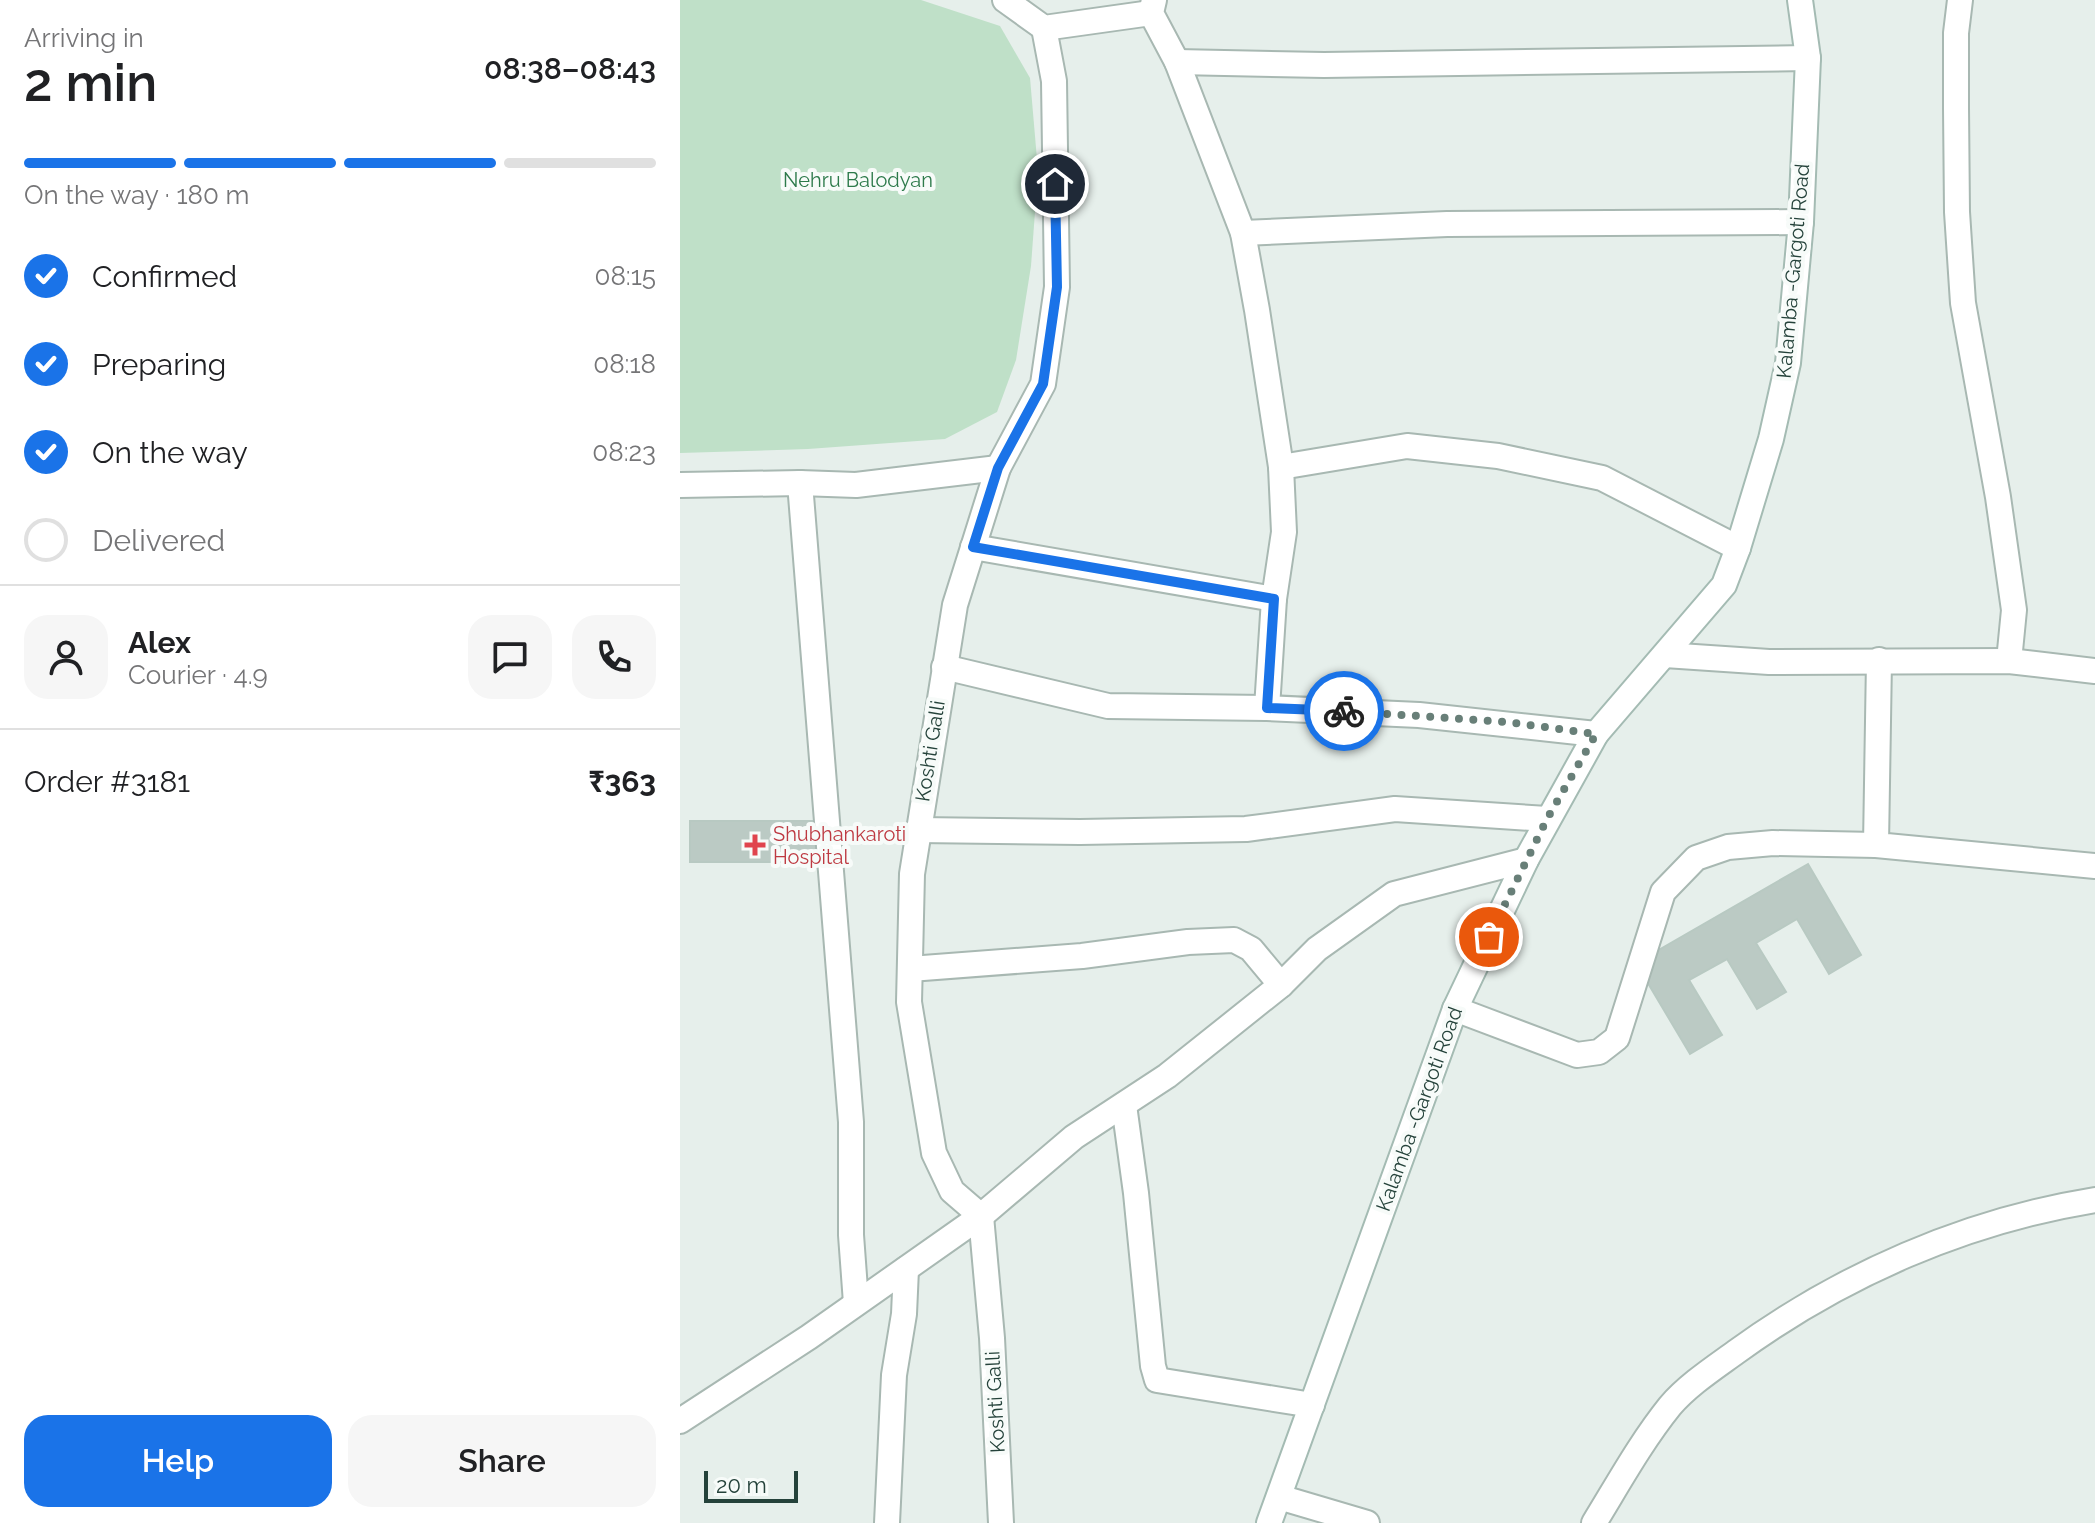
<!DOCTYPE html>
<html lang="en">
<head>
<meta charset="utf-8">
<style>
  :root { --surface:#fff; --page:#f6f6f6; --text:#202124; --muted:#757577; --line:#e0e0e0; --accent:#1a73e8 }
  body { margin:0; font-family:Raleway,sans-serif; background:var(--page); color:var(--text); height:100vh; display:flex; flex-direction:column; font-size:30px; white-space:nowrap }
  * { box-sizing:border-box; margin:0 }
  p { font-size:26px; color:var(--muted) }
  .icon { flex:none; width:44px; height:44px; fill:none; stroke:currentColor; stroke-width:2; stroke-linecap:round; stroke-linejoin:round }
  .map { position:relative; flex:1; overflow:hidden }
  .side { display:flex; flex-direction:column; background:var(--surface); width:680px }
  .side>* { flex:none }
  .scale { position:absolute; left:24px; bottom:20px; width:94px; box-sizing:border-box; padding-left:8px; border:4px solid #24423a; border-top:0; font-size:22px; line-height:28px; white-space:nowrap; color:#24423a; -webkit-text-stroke:6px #f7fbf9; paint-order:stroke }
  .pin { position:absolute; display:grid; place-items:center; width:68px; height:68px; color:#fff; margin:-34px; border:4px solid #fff; border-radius:50%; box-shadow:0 2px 8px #0007 }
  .courier { position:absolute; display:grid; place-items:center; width:80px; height:80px; margin:-40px; border:6px solid #1a73e8; border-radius:50%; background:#fff; color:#222; box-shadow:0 2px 10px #0007 }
  .summary em { font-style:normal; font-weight:600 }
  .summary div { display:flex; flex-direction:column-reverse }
  .summary { display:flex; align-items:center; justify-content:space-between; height:136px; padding:0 24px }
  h1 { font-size:52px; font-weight:600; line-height:60px }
  .bar { display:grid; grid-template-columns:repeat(4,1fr); gap:12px 8px; align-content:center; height:96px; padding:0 24px }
  .bar i { height:10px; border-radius:6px; background:var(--line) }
  .bar .active { background:var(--accent) }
  .bar p { grid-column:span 4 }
  .line { display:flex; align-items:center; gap:20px; padding:0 24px; border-top:2px solid var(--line) }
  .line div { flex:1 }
  .round { display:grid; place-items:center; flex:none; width:84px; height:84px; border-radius:24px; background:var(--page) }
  ol { padding:0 24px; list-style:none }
  li { display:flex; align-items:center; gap:24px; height:88px }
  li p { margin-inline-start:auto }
  li .icon { padding:8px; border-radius:50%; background:var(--accent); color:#fff; stroke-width:4 }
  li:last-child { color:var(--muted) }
  li i { width:44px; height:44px; border:4px solid var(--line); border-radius:50% }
  .primary-button { display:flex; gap:16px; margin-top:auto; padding:16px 24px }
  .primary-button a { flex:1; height:92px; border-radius:24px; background:var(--accent); color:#fff; font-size:32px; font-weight:600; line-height:92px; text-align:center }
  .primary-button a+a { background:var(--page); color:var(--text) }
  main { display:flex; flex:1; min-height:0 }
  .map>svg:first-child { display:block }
  .green { fill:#bfe0c8 }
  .building { fill:#bbcac4; stroke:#b8c9c2; stroke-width:2 }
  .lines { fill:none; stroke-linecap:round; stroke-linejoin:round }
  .minor-casing { stroke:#a8b8b2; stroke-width:28 }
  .tertiary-casing { stroke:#a8b8b2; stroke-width:28 }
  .secondary-casing { stroke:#a4bbb3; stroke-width:28 }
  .minor { stroke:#fff; stroke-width:24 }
  .tertiary { stroke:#fff; stroke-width:24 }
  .secondary { stroke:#fff; stroke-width:24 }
  .done { stroke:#687f78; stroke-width:8; stroke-dasharray:0 14.4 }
  .route { stroke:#1a73e8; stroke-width:10 }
  .health-dot { fill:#e0444e; stroke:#f7fbf9; stroke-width:3 }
  .labels { text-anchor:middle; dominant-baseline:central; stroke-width:8; stroke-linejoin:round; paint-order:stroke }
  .park-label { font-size:20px; fill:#2d7a4b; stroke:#f7fbf9 }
  .street-label { font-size:20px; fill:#24423a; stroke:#f7fbf9 }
  .health-label { font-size:20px; fill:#be3a42; stroke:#f7fbf9; text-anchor:start }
</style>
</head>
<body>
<main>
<section class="side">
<div class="summary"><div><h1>2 min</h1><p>Arriving in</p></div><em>08:38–08:43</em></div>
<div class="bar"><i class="active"></i><i class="active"></i><i class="active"></i><i></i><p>On the way · 180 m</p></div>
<ol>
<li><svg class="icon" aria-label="check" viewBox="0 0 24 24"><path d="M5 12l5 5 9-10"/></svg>Confirmed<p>08:15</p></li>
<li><svg class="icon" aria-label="check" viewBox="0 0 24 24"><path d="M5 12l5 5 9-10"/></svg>Preparing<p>08:18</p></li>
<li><svg class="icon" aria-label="check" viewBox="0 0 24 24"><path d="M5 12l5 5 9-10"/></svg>On the way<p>08:23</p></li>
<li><i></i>Delivered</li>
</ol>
<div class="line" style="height:144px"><a class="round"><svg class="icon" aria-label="person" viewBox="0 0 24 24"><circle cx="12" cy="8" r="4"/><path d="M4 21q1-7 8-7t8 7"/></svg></a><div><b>Alex</b><p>Courier · 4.9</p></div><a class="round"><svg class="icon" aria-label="chat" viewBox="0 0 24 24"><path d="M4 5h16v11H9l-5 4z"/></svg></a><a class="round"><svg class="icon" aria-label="phone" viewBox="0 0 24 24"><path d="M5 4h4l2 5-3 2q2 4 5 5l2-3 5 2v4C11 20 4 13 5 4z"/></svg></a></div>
<div class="line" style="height:104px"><div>Order #3181</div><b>₹363</b></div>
<div class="primary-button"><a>Help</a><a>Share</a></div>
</section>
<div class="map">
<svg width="1415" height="1523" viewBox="0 0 1415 1523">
  <rect width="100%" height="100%" fill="#e6efeb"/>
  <polygon class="green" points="0,0 241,0 320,26 350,78 358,171 351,266 336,360 317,412 265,439 128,449 0,453"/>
  <g class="building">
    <rect x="10" y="821" width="127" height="41"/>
    <polygon points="1128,864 1181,955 1149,974 1117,919 1076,943 1106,992 1077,1009 1047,959 1009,980 1042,1035 1010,1054 956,963"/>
  </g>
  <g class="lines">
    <g class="minor-casing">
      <g id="minor">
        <polyline points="325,0 364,28 471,13"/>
        <polyline points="474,0 471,13 497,62 563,233 577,310 601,467 604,532 594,599 587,708"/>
        <polyline points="1280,0 1276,33 1276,108 1277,212 1283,303 1318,497 1334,610 1329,661"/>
        <polyline points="497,62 644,65 1128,58"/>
        <polyline points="563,233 767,224 1121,222"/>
        <polyline points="601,467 727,446 818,456 922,478 1058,548"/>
        <polyline points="120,483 171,1122 171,1235 176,1303"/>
        <polyline points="0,485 120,483 176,485 318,468"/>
        <polyline points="293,547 594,599"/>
        <polyline points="985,655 1089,662 1329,661 1415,671"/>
        <polyline points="1199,660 1196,845 1415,866"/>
        <polyline points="264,667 428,706 587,708 739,715 916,734"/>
        <polyline points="238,830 400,832 566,829 715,809 867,819"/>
        <polyline points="230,969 402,956 508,942 554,940 571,949 601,985"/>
        <polyline points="775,1009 897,1055 919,1052 937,1038 983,892 1016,858 1048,847 1093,843 1196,845"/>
        <polyline points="444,1105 456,1193 473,1366 477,1380 632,1405"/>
        <polyline points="599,1497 687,1523"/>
        <polyline points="207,1523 214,1375 224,1314 226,1269"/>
        <polyline points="321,1523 312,1338 301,1216 272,1191 254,1153 229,1002 232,874 275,605 318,468 363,384 377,287 374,81 364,28"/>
      </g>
    </g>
    <g class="tertiary-casing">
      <g id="tertiary">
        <polyline points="0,1421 129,1337 301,1216 394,1137 487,1076 601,985 637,949 714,894 846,860"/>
        <path d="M 914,1523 C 938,1484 961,1442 990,1406 C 1008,1385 1034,1368 1056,1352 C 1162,1275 1285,1221 1415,1200"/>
      </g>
    </g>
    <g class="secondary-casing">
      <polyline id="secondary" points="589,1523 775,1009 846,860 916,734 1044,585 1058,548 1091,439 1108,363 1121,222 1128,58 1120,0"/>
    </g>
    <use href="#minor" class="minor"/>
    <use href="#tertiary" class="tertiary"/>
    <use href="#secondary" class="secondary"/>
  </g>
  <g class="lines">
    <polyline class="done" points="664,711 827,722 916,734 867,819 809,937"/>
    <polyline class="route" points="375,184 377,287 363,384 318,468 293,547 594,599 587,708 664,711"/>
  </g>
  <path class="health-dot" d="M71 833h8v8h8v8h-8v8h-8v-8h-8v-8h8z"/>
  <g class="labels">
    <g class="park-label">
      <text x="178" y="180">Nehru Balodyan</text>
    </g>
    <g class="street-label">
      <text transform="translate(1113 271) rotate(-85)">Kalamba -Gargoti Road</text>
      <text transform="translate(250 751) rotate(-81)">Koshti Galli</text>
      <text transform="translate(739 1109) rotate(-70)">Kalamba -Gargoti Road</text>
      <text transform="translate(315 1402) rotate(-93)">Koshti Galli</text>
    </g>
    <g class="health-label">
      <text x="93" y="834">Shubhankaroti<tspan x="93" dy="23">Hospital</tspan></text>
    </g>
  </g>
</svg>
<div class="scale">20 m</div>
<div class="pin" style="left:809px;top:937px;background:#ea580c"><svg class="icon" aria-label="bag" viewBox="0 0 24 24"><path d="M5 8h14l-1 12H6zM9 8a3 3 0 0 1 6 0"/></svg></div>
<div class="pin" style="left:375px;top:184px;background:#1f2937"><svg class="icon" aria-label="home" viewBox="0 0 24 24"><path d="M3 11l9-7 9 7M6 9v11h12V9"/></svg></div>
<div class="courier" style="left:664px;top:711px"><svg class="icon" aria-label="bike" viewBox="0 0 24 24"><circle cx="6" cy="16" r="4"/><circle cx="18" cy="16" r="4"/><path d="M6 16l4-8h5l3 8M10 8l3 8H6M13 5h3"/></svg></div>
</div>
</main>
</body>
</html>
